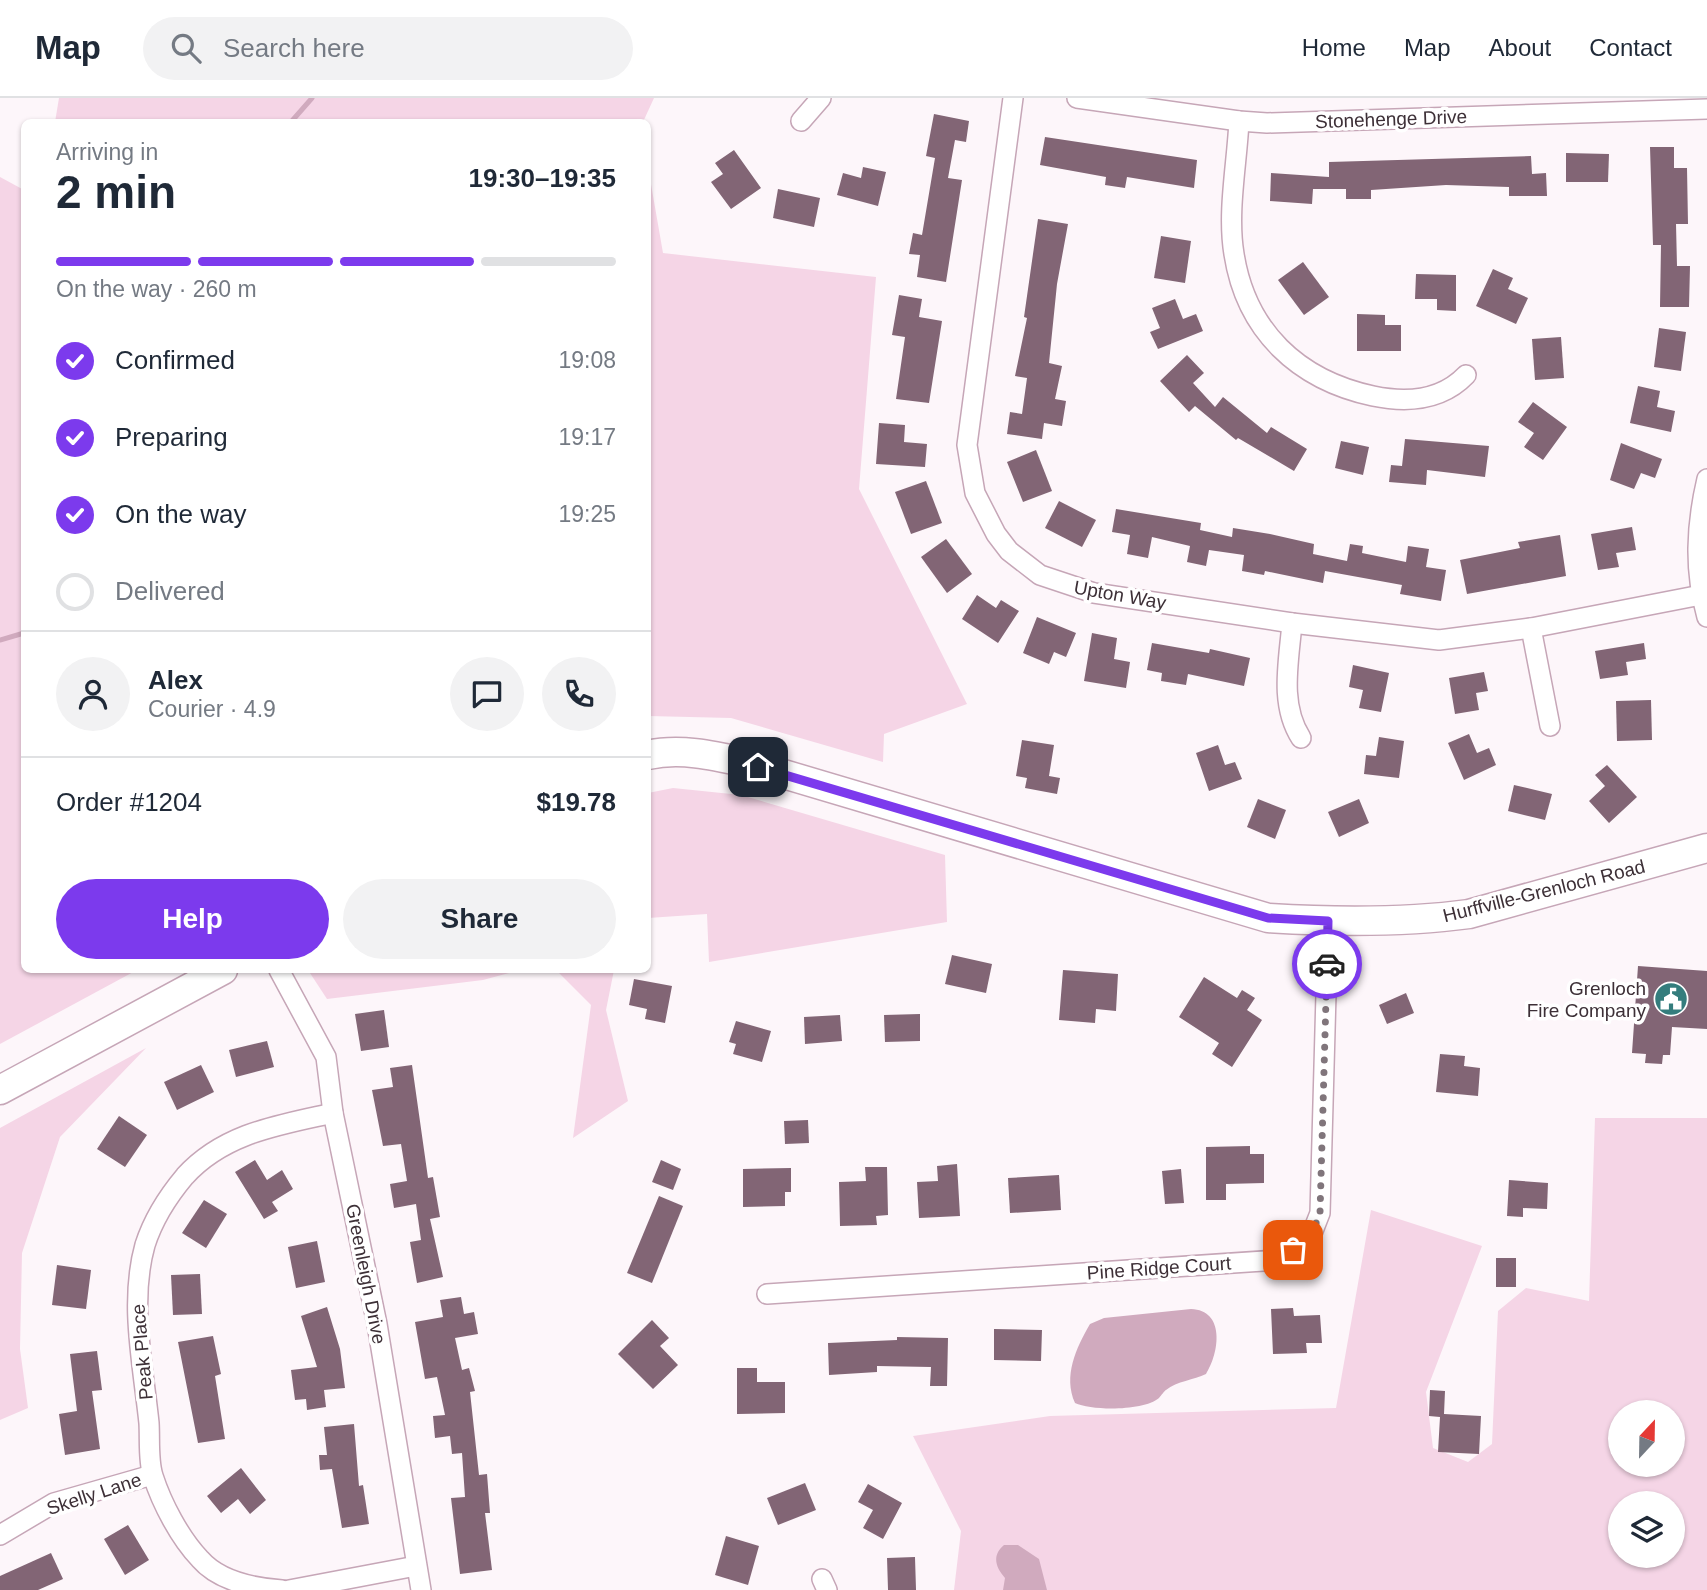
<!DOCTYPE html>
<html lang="en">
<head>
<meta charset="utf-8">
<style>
  :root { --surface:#fff; --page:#f2f2f3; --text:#1f2937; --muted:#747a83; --line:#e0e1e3; --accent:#7c3aed }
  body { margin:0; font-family:Helvetica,sans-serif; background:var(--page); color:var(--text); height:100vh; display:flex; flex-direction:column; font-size:26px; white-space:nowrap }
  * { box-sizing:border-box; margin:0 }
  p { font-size:23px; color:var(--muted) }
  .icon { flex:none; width:38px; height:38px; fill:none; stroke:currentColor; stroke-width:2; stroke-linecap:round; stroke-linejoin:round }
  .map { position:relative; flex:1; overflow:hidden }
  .panel { position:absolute; left:21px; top:21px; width:630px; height:854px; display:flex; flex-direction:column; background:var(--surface); border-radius:10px; box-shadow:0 2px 5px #0004 }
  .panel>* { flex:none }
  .needle { width:46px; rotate:22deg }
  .controls { position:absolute; left:1608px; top:1302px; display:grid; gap:14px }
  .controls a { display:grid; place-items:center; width:77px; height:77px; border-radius:50%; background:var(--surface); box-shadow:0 2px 5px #0004; font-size:35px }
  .pin { position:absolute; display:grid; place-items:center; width:60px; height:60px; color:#fff; margin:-30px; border-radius:14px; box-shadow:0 4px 10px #0006 }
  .courier { position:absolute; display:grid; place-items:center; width:70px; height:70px; margin:-35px; border:5px solid #7c3aed; border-radius:50%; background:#fff; color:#222; box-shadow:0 2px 9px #0007 }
  .headline em { font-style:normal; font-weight:700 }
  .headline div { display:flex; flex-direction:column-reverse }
  .headline { display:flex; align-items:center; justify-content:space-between; height:119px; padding:0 35px }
  h1 { font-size:46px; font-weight:700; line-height:52px }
  .bar { display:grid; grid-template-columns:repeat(4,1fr); gap:10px 7px; align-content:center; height:84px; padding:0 35px }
  .bar i { height:9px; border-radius:5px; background:var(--line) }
  .bar .active { background:var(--accent) }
  .bar p { grid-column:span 4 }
  .line { display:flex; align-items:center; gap:18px; padding:0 35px; border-top:2px solid var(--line) }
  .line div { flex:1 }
  .round { display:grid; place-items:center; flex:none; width:74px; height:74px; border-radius:37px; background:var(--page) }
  ol { padding:0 35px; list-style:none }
  li { display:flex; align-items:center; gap:21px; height:77px }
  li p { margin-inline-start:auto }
  li .icon { padding:7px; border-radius:50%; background:var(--accent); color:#fff; stroke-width:4 }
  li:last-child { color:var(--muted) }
  li i { width:38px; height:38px; border:4px solid var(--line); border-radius:50% }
  .primary-button { display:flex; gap:14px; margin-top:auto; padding:14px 35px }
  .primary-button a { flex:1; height:80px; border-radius:42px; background:var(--accent); color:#fff; font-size:28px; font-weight:700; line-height:80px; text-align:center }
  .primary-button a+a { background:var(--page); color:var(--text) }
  header { display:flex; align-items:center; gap:42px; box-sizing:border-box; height:98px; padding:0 35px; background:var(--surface); border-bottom:2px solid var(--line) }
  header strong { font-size:33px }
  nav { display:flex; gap:38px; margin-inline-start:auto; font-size:24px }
  .search { width:490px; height:63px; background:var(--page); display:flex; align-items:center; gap:18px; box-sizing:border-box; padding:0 24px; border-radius:38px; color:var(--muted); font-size:26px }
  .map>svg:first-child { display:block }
  .green { fill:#f5d5e6; fill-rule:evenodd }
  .water { fill:#d0aabe }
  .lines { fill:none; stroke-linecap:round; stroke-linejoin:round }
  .stream { stroke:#d0aabe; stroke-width:5 }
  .building { fill:#826575 }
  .street-casing { stroke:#c6a6b7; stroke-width:22 }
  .secondary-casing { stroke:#c6a6b7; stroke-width:31 }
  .street { stroke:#fff; stroke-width:19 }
  .secondary { stroke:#fff; stroke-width:28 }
  .done { stroke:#80757b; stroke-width:7; stroke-dasharray:0 12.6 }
  .route { stroke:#7c3aed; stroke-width:9 }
  .labels { text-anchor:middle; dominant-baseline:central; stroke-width:7; stroke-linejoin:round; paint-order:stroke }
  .street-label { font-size:19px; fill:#3d3037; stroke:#fff }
  .poi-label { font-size:19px; fill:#3d3037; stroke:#fff; text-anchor:end }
</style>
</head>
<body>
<header>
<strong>Map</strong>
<div class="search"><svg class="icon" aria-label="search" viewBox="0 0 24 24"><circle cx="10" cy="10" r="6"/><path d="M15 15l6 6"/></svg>Search here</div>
<nav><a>Home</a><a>Map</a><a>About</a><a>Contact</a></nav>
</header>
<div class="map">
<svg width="1707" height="1492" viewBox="0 0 1707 1492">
  <rect width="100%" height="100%" fill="#fdf6fa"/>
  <g class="green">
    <polygon points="59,0 654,0 643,24 55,24"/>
    <polygon points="648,69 663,155 876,179 859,391 967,606 884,636 883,664 731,620 648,618"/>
    <polygon points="0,79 24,92 24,872 137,872 0,946"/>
    <polygon points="673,690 741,697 945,757 947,824 709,864 707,816 648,820 648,695"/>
    <polygon points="308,872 520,872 483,882 327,901"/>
    <polygon points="556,872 614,872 606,912 628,1003 573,1040 591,907"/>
    <polygon points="146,950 60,1039 22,1155 20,1251 28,1310 0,1322 0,1030"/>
    <path d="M 1595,1020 L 1707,1020 L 1707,1492 L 954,1492 L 961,1433 L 913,1338 L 1050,1318 L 1336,1310 L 1371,1112 L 1482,1148 L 1426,1294 L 1433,1350 L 1468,1364 L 1492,1346 L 1498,1213 L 1526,1190 L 1589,1203 ZM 1620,1314 L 1673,1314 L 1673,1367 L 1620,1367 ZM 1620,1405 L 1673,1405 L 1673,1458 L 1620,1458 Z"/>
  </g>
  <g class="water">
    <path d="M 1191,1211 C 1225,1212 1220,1254 1206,1276 C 1194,1282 1177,1283 1166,1292 C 1164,1293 1161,1298 1159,1300 C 1144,1313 1092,1313 1075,1305 C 1063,1278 1076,1250 1090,1226 L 1104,1220 Z"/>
    <path d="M 1004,1447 L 1018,1447 L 1039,1461 L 1047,1492 L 1003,1492 L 1005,1480 C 995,1469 992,1457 1004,1447 Z"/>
  </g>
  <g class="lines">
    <g class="stream">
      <polyline points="291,24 312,0"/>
      <polyline points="0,542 24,535"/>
    </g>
  </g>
  <g class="building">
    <polygon points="934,16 969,23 966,44 955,42 948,80 962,82 946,184 917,179 920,157 909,156 913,135 922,137 935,60 926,58"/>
    <polygon points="1045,39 1197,62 1194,90 1127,79 1125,90 1105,87 1106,79 1040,67"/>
    <polygon points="1650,49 1674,49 1674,70 1687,70 1688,126 1676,126 1677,168 1690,168 1689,209 1660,209 1661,147 1653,147"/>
    <polygon points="734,52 761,90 731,111 711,84 723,76 715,65"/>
    <polygon points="1566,55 1609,56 1608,84 1566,84"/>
    <polygon points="1531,58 1532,76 1546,75 1547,98 1509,98 1509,89 1446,87 1371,92 1371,101 1346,101 1346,91 1313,91 1312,106 1270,103 1271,75 1329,79 1329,64"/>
    <polygon points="863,69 886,74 878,108 837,97 843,75 861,80"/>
    <polygon points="778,91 820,100 814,129 773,120"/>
    <polygon points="1038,121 1068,126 1057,186 1049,265 1062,268 1055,301 1066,303 1062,328 1044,325 1042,341 1007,336 1010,314 1022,316 1027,280 1015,278 1027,220 1024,219"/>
    <polygon points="1161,138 1191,143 1185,185 1154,180"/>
    <polygon points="1303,164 1329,199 1304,217 1278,182"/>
    <polygon points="1493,171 1513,180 1508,191 1528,200 1516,226 1476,208"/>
    <polygon points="1416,176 1456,177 1456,213 1437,212 1437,201 1415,201"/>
    <polygon points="899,197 922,201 919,219 942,223 929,305 896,301 905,239 892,237"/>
    <polygon points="1175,201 1183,221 1196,216 1203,233 1158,251 1150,234 1160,230 1152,210"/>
    <polygon points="1357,216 1385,217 1385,227 1401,227 1401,253 1357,253"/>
    <polygon points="1659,230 1686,234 1681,273 1654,269"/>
    <polygon points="1561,239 1564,280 1535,282 1532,241"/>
    <polygon points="1187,257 1204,275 1193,285 1215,309 1223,299 1267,335 1271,329 1307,351 1294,373 1238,340 1236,342 1195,308 1189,314 1160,283"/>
    <polygon points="1638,288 1660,293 1657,309 1675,313 1671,334 1630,325"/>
    <polygon points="1533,304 1567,329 1543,362 1524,349 1534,335 1518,324"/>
    <polygon points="879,325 905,327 904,344 927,346 925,369 876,366"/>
    <polygon points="1405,341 1489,348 1485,379 1427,372 1426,387 1389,384 1391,367 1402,368"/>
    <polygon points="1341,343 1369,349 1363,377 1335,370"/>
    <polygon points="1621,345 1662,361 1655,380 1641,375 1634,391 1610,382"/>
    <polygon points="1036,352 1052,393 1023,404 1007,364"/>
    <polygon points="926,383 942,425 911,436 895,394"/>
    <polygon points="1059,403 1096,422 1082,449 1045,430"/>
    <polygon points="1116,411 1201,425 1200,432 1232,439 1233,430 1270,436 1314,446 1313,456 1347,463 1350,446 1363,448 1362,455 1406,464 1408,448 1429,451 1426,469 1446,472 1441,503 1400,496 1402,487 1325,473 1323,485 1265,473 1264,477 1242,473 1244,457 1209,452 1206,468 1187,464 1190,448 1152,439 1148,460 1127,456 1130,437 1112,434"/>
    <polygon points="1632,429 1636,452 1616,455 1619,469 1598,472 1591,436"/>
    <polygon points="1560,437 1566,478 1467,496 1460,462 1520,450 1518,444"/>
    <polygon points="946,441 972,476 947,495 921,459"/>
    <polygon points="977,497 996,510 1001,502 1019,513 998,545 962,521"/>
    <polygon points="1037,519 1076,535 1066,559 1054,554 1049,566 1023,555"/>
    <polygon points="1092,535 1117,540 1114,561 1130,564 1126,590 1084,583"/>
    <polygon points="1152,545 1209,555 1210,551 1250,560 1244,588 1188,576 1186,587 1161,583 1162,575 1147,572"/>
    <polygon points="1644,545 1646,561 1626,564 1628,577 1600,581 1595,553"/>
    <polygon points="1353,567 1389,575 1381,614 1359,610 1363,592 1349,589"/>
    <polygon points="1484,574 1488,593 1476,595 1479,612 1455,616 1449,580"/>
    <polygon points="1651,602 1652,642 1617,643 1616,603"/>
    <polygon points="1469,636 1477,655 1489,650 1496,667 1464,682 1448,645"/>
    <polygon points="1379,639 1404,643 1399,680 1364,676 1366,657 1376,658"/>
    <polygon points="1022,642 1054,647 1049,678 1060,680 1057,696 1025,690 1027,680 1016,678"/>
    <polygon points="1218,647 1225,667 1235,664 1242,681 1209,693 1196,655"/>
    <polygon points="1607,667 1637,699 1609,725 1589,703 1605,688 1595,677"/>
    <polygon points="1514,687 1552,696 1545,722 1508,713"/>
    <polygon points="1258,701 1286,712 1275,741 1247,729"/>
    <polygon points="1359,701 1369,725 1339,739 1328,714"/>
    <polygon points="952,857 992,866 986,895 945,886"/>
    <polygon points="1638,868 1707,873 1707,931 1672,929 1670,957 1663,957 1662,966 1645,965 1646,956 1632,955"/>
    <polygon points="1063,872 1118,876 1116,913 1096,911 1095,925 1059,922"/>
    <polygon points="1204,879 1237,900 1242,892 1255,900 1247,912 1262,922 1232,969 1212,956 1219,945 1179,919"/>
    <polygon points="634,881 672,888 665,925 645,921 647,911 629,907"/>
    <polygon points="1406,895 1414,915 1387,926 1379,907"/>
    <polygon points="384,912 389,949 361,953 355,916"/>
    <polygon points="920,916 920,943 885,944 884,917"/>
    <polygon points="840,917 842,943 805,946 804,919"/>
    <polygon points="736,923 771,933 762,964 733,956 736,946 729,944"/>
    <polygon points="267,943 274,969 236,979 229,952"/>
    <polygon points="1440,956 1465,958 1464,968 1480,970 1478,998 1436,994"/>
    <polygon points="201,967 214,994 177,1012 164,984"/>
    <polygon points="412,967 428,1080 433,1079 440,1119 430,1121 443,1179 417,1185 410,1144 421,1142 416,1106 394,1110 390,1086 407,1083 401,1046 383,1048 372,992 393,989 390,970"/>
    <polygon points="119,1018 147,1037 125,1069 97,1051"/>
    <polygon points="808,1022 809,1045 785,1046 784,1023"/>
    <polygon points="1250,1048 1250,1056 1264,1056 1264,1085 1226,1086 1226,1102 1206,1102 1206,1049"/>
    <polygon points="255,1062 267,1082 282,1072 293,1091 272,1104 278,1113 264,1121 235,1074"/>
    <polygon points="661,1062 681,1071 673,1092 652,1084"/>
    <polygon points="957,1066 960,1118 919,1120 917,1084 938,1083 937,1068"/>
    <polygon points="865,1069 887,1069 888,1117 876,1118 877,1127 840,1128 839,1084 866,1083"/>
    <polygon points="791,1070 791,1094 785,1094 785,1108 743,1109 743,1071"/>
    <polygon points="1181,1071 1184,1105 1165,1106 1162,1073"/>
    <polygon points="1059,1077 1061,1112 1010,1115 1008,1080"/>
    <polygon points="1509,1082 1548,1085 1547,1111 1523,1110 1523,1119 1507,1118"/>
    <polygon points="659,1098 683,1108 652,1185 627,1175"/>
    <polygon points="204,1102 227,1116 206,1150 182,1135"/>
    <polygon points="317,1143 325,1184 296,1190 288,1149"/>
    <rect x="1496" y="1160" width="20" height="29"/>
    <polygon points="57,1167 91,1172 86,1211 52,1207"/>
    <polygon points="200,1176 202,1216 173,1217 171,1177"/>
    <polygon points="461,1199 464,1216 474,1214 478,1236 455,1240 462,1272 469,1270 475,1293 470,1294 479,1377 487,1376 490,1415 485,1415 492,1472 460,1476 451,1400 465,1399 462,1355 452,1356 450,1338 435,1340 433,1318 445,1317 437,1279 425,1281 415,1224 443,1219 440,1202"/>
    <polygon points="327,1209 340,1251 345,1290 324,1292 326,1309 307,1312 306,1301 295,1302 291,1272 317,1269 301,1218"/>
    <polygon points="1293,1210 1294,1218 1320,1217 1322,1245 1306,1245 1307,1255 1273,1256 1271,1211"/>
    <polygon points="652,1222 669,1240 660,1248 678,1267 653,1291 618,1256"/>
    <polygon points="994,1231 1042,1232 1041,1263 994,1262"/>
    <polygon points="213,1238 221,1276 215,1278 225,1341 198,1345 178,1244"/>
    <polygon points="897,1239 948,1240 947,1288 930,1288 931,1269 877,1268 877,1274 829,1277 828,1245 897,1242"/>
    <polygon points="97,1253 102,1292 92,1293 100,1351 65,1357 59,1316 77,1313 70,1256"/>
    <polygon points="737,1270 757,1270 757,1284 785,1284 785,1315 737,1316"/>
    <polygon points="1430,1292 1445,1293 1444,1316 1481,1318 1479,1356 1438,1354 1440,1319 1429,1318"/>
    <polygon points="354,1326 359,1388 363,1387 369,1426 342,1430 332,1371 320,1372 319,1357 327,1357 324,1329"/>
    <polygon points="241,1370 266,1402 250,1416 238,1401 221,1415 207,1398"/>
    <polygon points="805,1385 816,1412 778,1427 767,1400"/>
    <polygon points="868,1386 902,1405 883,1441 863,1430 873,1412 858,1404"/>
    <polygon points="128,1427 149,1462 125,1477 104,1441"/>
    <polygon points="726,1438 759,1448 748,1487 715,1477"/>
    <polygon points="51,1455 63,1481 38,1492 0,1492 0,1478"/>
    <polygon points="915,1459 916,1492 888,1492 887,1460"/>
  </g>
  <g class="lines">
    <g class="street-casing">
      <g id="street">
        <polyline points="1013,0 967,347 975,395 996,436 1009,453 1040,477 1094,495 1292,525 1439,542 1531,530 1701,497"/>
        <polyline points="1077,0 1239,23 1267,25 1707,11"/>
        <polyline points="801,23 821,0"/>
        <path d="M 1239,23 C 1237,66 1227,114 1234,156 C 1246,233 1298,282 1373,298 C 1407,305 1441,303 1466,277"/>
        <path d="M 1707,381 C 1696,428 1694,472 1707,519"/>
        <path d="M 1292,525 C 1289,563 1279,606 1301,640"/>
        <polyline points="1531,530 1550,628"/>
        <polyline points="279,872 326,959 333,1015 377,1226 421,1492"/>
        <polyline points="767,1196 1278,1162 1309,1143 1320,1115 1328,823"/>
        <polyline points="0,1437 54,1405 152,1377"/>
        <polyline points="822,1481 827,1492"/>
        <path d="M 282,1492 C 254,1490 219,1483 200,1461 C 180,1440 162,1406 153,1378 C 148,1363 150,1342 149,1325 C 143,1267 129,1204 145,1147 C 153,1122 169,1097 185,1078 C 224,1035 279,1027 333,1015"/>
        <polyline points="289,1492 416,1468"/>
      </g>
    </g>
    <g class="secondary-casing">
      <g id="secondary">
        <path d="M 648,657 C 679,650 712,657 743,664 L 1268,820 C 1335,824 1402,825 1469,816 L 1707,750"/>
        <polyline points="0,992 223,872"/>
      </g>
    </g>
    <use href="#street" class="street"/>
    <use href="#secondary" class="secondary"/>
  </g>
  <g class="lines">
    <polyline class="done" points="1293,1152 1309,1143 1320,1115 1327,866"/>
    <polyline class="route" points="758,669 1268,820 1328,823 1327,866"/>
  </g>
  <defs>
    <g id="civic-disc" transform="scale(1.75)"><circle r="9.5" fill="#347d7d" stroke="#fff"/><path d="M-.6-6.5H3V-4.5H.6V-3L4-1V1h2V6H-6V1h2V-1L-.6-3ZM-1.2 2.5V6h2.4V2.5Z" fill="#fff"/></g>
  </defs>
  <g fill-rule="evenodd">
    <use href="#civic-disc" x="1671" y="901"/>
  </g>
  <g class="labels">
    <g class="street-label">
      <text transform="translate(1391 21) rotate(-2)">Stonehenge Drive</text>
      <text transform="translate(1120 497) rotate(10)">Upton Way</text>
      <text transform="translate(1544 793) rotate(-14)">Hurffville-Grenloch Road</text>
      <text transform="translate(1159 1170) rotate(-4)">Pine Ridge Court</text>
      <text transform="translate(366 1176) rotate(79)">Greenleigh Drive</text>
      <text transform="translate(142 1254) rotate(-95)">Peak Place</text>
      <text transform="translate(94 1396) rotate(-18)">Skelly Lane</text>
    </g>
    <g class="poi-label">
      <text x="1646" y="890">Grenloch<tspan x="1646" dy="22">Fire Company</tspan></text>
    </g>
  </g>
</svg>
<div class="controls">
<a><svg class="needle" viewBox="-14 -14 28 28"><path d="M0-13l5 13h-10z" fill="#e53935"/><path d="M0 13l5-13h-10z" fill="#747a83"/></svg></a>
<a><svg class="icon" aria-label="layers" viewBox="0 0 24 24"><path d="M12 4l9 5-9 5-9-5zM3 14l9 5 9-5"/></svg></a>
</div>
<div class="pin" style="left:1293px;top:1152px;background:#ea580c"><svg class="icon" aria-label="bag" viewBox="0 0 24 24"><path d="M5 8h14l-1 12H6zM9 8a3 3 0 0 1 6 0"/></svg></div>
<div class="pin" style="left:758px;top:669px;background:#1f2937"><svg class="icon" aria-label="home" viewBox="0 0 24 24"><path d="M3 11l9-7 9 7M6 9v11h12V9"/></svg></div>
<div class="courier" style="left:1327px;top:866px"><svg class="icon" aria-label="car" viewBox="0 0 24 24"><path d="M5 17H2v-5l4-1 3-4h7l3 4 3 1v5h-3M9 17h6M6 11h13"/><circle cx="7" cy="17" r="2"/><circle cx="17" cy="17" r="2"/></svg></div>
<section class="panel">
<div class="headline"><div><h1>2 min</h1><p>Arriving in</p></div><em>19:30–19:35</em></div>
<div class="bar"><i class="active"></i><i class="active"></i><i class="active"></i><i></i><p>On the way · 260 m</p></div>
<ol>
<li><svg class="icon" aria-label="check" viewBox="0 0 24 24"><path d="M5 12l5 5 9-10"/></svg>Confirmed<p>19:08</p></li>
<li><svg class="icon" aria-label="check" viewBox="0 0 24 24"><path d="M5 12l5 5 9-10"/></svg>Preparing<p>19:17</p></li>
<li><svg class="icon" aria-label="check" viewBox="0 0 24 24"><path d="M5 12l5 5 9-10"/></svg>On the way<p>19:25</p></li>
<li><i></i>Delivered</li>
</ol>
<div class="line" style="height:126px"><a class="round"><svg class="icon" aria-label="person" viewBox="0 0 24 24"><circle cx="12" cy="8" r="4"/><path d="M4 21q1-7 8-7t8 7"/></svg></a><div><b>Alex</b><p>Courier · 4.9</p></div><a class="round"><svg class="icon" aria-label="chat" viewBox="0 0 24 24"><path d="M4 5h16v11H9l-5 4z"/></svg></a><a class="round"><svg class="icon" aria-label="phone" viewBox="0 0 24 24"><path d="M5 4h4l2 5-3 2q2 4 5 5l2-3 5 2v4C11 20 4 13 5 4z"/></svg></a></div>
<div class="line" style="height:91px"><div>Order #1204</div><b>$19.78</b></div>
<div class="primary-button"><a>Help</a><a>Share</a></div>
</section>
</div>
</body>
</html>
